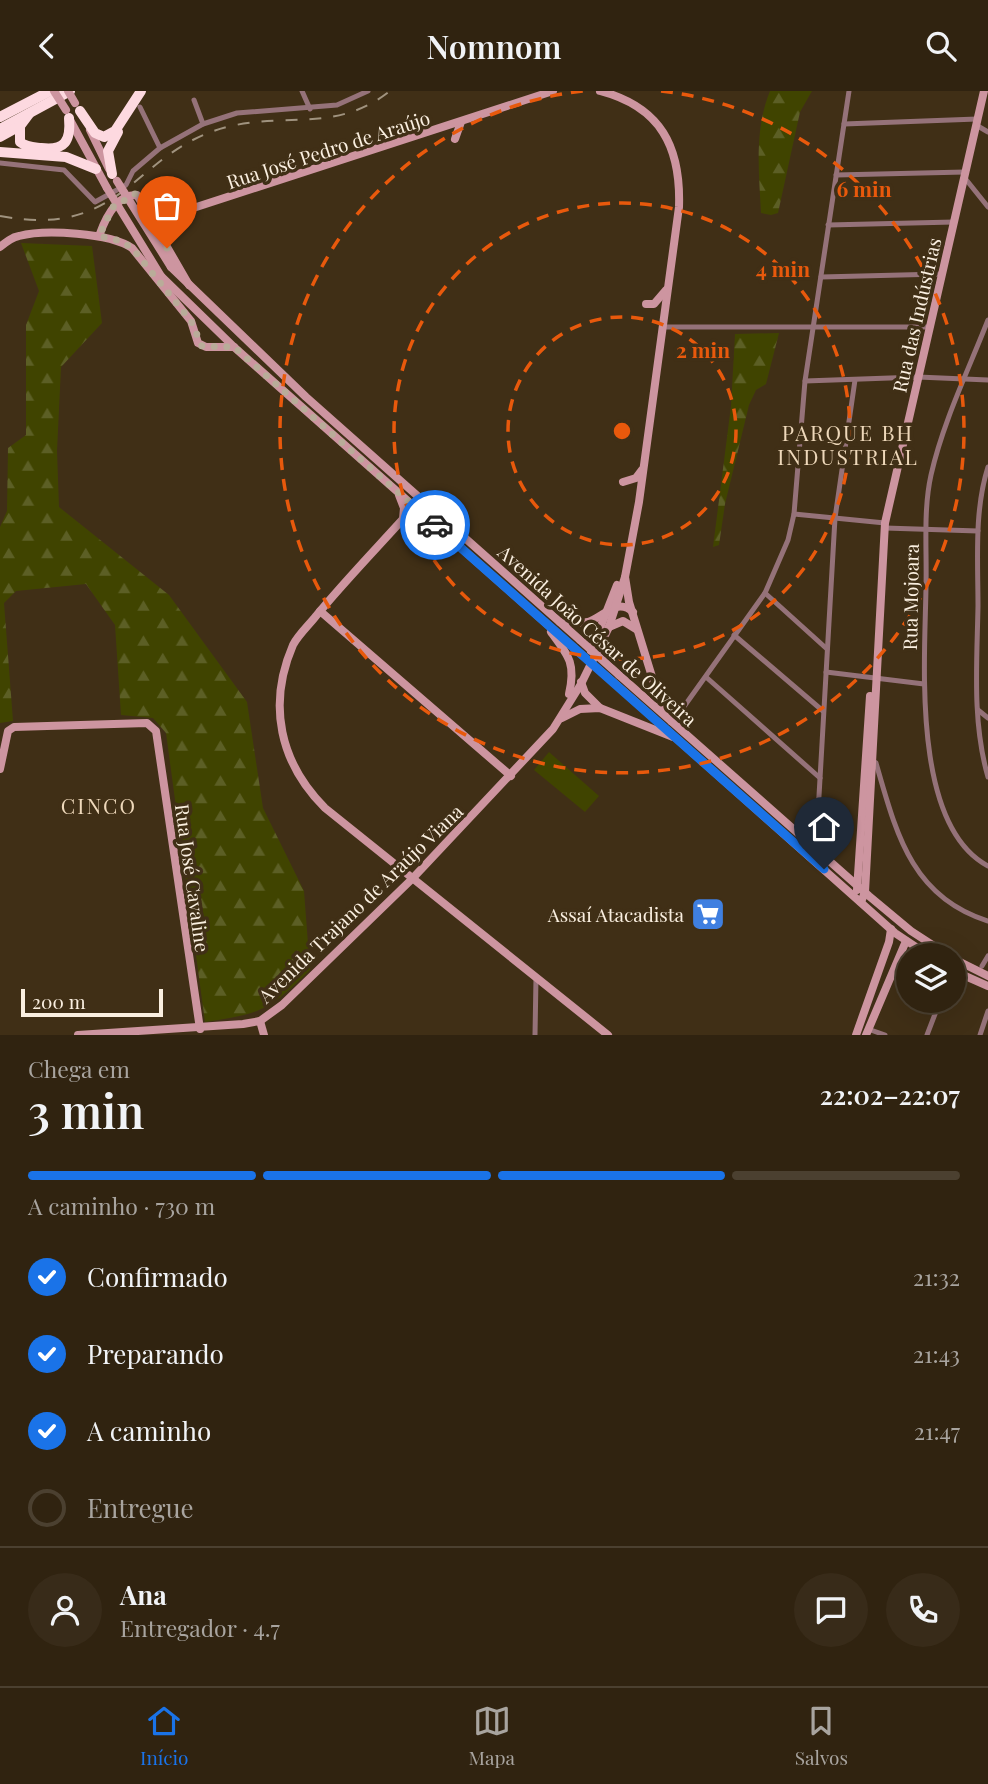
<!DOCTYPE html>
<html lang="pt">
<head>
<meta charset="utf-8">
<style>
  :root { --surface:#302310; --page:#382b19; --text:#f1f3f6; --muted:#a8a49f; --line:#4b4030; --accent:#1a73e8 }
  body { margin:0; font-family:"Playfair Display",serif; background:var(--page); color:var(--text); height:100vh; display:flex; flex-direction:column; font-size:26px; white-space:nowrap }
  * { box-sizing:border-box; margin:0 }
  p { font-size:23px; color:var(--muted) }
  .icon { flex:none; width:38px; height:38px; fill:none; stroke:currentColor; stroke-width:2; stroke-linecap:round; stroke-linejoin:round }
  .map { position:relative; height:944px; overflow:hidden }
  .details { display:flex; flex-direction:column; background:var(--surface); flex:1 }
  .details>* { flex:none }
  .tools { position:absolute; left:896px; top:852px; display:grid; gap:14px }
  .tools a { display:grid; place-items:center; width:70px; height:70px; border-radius:50%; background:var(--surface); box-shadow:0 7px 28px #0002,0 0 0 2px var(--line); font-size:35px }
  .scale { position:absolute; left:21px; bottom:18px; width:142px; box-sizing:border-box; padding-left:7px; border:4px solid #faefe0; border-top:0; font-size:19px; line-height:24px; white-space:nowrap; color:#faefe0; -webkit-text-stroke:5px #402f16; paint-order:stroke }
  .pin { position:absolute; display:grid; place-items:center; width:60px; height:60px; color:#fff; margin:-72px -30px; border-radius:50% 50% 50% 0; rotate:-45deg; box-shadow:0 0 7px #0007 }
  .pin .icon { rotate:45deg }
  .courier { position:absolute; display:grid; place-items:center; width:70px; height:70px; margin:-35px; border:5px solid #1a73e8; border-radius:50%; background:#fff; color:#222; box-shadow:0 2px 9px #0007 }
  .head em { font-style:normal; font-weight:600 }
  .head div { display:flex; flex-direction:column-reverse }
  .head { display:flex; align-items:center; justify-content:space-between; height:119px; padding:0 28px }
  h1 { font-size:46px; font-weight:600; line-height:52px }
  .bar { display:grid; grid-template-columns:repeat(4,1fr); gap:10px 7px; align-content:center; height:84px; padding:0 28px }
  .bar i { height:9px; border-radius:5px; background:var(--line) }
  .bar .active { background:var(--accent) }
  .bar p { grid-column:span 4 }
  .line { display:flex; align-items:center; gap:18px; padding:0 28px; border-top:2px solid var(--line) }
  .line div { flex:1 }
  .round { display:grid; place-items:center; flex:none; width:74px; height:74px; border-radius:37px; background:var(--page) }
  ol { padding:0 28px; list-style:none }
  li { display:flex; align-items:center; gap:21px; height:77px }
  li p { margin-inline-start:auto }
  li .icon { padding:7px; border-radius:50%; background:var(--accent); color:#fff; stroke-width:4 }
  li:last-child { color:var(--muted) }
  li i { width:38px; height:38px; border:4px solid var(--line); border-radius:50% }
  header { display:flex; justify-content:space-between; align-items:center; height:91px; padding:0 28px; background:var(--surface); font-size:32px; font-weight:600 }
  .dock { display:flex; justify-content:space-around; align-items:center; height:98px; border-top:2px solid var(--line); background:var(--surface); font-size:19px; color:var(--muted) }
  .dock a { display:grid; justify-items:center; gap:4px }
  .dock .active { color:var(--accent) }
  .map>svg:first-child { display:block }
  .grass { fill:#404400 }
  .forest { fill:url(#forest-firs) }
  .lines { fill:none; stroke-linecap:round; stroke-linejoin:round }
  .street { stroke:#957279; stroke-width:5 }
  .secondary { stroke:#cd95a0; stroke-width:8 }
  .highway { stroke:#fdd9e0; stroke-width:10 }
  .rail { stroke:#a0937f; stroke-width:2; stroke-dasharray:12 12; stroke-linecap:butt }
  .secondary-bridge { stroke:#cd95a0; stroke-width:8 }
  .done { stroke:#b9ac99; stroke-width:7; stroke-dasharray:0 12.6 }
  .route { stroke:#1a73e8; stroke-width:9 }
  .ring { fill:none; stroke:#e8590c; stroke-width:3.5; stroke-dasharray:12 9 }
  .labels { text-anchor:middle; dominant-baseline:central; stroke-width:7; stroke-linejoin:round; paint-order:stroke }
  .street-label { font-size:19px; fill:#faefe0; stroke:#402f16 }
  .poi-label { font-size:19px; fill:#faefe0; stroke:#402f16; text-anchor:end }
  .neighbourhood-label { font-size:21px; letter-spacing:2px; fill:#eed8ba; stroke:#402f16 }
  .centre { fill:#e8590c; stroke:#402f16; stroke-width:3.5 }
  .ring-label { font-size:21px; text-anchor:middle; font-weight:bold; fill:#e8590c; stroke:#402f16; stroke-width:7; stroke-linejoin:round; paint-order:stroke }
</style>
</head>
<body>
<header><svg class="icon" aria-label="back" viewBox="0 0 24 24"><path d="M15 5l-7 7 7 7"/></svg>Nomnom<svg class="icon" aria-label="search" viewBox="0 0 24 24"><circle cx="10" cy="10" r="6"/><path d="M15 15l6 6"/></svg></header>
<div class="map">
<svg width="988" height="944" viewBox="0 0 988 944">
  <defs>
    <pattern id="forest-firs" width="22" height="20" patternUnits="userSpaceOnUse" patternTransform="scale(1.75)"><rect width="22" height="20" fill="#404400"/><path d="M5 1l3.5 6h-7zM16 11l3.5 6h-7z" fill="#5c5f25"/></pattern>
  </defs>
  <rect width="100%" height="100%" fill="#402f16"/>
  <polygon class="grass" points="549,661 599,705 585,721 534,679"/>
  <g class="forest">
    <path d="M 770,0 L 812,0 L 800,21 L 778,122 L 771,124 L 761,122 C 759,81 754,39 770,0 Z"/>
    <path d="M 21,152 L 92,155 L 102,232 L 61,276 L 57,360 L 59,416 L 169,504 L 247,611 L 263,717 L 304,800 L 310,879 C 268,920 263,922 205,931 L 166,642 L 153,627 L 121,624 L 115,534 L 86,493 L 16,500 L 4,512 L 13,630 L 0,632 L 0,436 L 7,420 L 8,357 L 26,344 L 26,234 L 39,200 Z"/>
    <polygon points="779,242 766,293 756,299 749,314 725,413 719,454 713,456 731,315 735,243"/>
  </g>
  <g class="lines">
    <g class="street">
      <polyline points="302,0 310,18"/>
      <polyline points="194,9 203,33"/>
      <polyline points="140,16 160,57"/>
      <polyline points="844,33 977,28"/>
      <polyline points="976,34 988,41"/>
      <polyline points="0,72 64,79 95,111 126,94 133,80 160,57 203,33 237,22 337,14 368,0"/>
      <polyline points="836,84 965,81"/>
      <polyline points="964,86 988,116"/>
      <polyline points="828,134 954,131"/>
      <polyline points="821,186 941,183"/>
      <path d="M 988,229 C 968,280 943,331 931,384 C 923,420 927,459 926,496 C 925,569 911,734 988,775"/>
      <polyline points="662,236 929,236"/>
      <polyline points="805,290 918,286 988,289"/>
      <path d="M 988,376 C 974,420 978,469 978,515 C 977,572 972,631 988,686"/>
      <polyline points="794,423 885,432"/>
      <polyline points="885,437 978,440"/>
      <polyline points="765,502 827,558"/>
      <polyline points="734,544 823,620"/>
      <polyline points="826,581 924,593"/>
      <polyline points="706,586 820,687"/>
      <polyline points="978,619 988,627"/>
      <polyline points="673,631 765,502 788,449 794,423 805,290 849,0"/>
      <path d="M 871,669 L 876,672 C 896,741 911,806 988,830"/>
      <polyline points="816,757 835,427 855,289"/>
      <polyline points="982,875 988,865"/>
      <polyline points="868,938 885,944"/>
      <polyline points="535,944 536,887"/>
      <polyline points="927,944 940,910"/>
      <polyline points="980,944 988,920"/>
    </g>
    <g class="secondary">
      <path d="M 600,0 C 661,16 681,56 679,116 L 639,411 L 625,486 L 629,511 L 657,602 L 671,630"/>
      <polyline points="70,29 107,97"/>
      <polyline points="90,39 109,78"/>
      <polyline points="455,48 461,31"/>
      <polyline points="153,134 181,121 553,0"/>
      <path d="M 99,145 C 105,128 116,103 137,104 L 189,194"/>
      <path d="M 0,156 C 6,151 12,146 19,145 C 45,138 110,142 132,157 L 191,230 L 198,252 L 206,256 L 234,256"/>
      <polyline points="171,176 306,306 580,549"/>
      <polyline points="161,185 234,256 574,557"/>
      <polyline points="646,213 654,213 666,199"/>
      <polyline points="623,391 636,387 642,379"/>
      <polyline points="399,404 404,417 403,428"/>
      <path d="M 422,423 L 403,428 C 374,460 344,491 316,525 C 309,534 298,544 293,554 C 267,614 280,672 325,717 L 608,944"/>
      <polyline points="320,520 511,685"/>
      <path d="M 560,531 C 569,532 579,533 588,531 C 604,526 617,506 633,521"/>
      <polyline points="609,536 623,530 636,538"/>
      <path d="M 551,541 C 569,565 576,573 569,603"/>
      <polyline points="591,560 617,494"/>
      <polyline points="619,584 869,805 911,840 948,864"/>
      <polyline points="581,591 585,602 600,617"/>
      <polyline points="613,591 895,842 928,864"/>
      <polyline points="562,627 580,618 600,617 673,646"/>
      <polyline points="0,678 8,640 14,636 147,632 156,640 200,938"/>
      <polyline points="857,799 870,605"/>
      <polyline points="861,811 865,801 885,432 984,0"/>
      <polyline points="954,868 988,885"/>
      <polyline points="954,880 988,895"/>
      <polyline points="260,930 264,944"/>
      <polyline points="78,944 243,933 260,930 282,914 412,788 553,638 581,593 609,536 625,486"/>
      <polyline points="856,944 889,851 891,838"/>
      <polyline points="866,944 906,850"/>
    </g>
    <g class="highway">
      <polyline points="80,20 95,42 104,46 115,40 141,0"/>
      <path d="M 29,23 L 20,35 L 20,51 C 26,56 33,56 41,57 C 65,60 71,50 69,27"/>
      <polyline points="0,26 50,0"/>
      <polyline points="0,38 70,0"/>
      <polyline points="0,46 18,36"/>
      <polyline points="0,61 66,66 96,78"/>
      <polyline points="112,83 108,60 118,41"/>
    </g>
    <path class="rail" d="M 0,125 C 128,149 132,58 231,35 C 289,22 338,41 390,0"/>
    <g class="secondary-bridge">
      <polyline points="54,0 66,19"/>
      <polyline points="68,0 75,12"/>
      <polyline points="117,90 171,176"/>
      <polyline points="107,97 161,185"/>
      <polyline points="580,549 619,584"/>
      <polyline points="574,557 613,591"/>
    </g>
  </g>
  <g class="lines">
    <polyline class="done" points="167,157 140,108 135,103 113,116 99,145 121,150 132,157 191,230 202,255 234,256 435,434"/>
    <polyline class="route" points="435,434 824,778"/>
  </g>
  <g class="ring">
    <circle cx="622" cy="340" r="114"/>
    <circle cx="622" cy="340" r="228"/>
    <path d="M661 0A342 342 0 1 1 583 0"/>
  </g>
  <defs>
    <g id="supermarket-square" transform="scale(1.75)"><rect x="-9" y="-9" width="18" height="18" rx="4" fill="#3f7fe0" stroke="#402f16"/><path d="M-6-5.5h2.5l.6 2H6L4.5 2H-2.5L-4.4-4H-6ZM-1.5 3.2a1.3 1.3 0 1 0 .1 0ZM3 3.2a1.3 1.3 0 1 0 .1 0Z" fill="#fff"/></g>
  </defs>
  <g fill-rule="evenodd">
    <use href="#supermarket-square" x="708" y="823"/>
  </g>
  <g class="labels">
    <g class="street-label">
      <text transform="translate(328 58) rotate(-18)">Rua José Pedro de Araújo</text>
      <text transform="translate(916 224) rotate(-77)">Rua das Indústrias</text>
      <text transform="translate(910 506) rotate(-89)">Rua Mojoara</text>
      <text transform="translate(598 544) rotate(42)">Avenida João César de Oliveira</text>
      <text transform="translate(193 787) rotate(82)">Rua José Cavaline</text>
      <text transform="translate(360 812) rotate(-44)">Avenida Trajano de Araújo Viana</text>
    </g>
    <g class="poi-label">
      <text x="684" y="823">Assaí Atacadista</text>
    </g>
    <g class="neighbourhood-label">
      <text x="848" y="341">PARQUE BH<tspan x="848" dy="24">INDUSTRIAL</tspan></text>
      <text x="99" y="714">CINCO</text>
    </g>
  </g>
  <circle cx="622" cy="340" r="10" class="centre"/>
  <g class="ring-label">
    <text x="864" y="106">6 min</text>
    <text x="783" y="186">4 min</text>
    <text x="703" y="267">2 min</text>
  </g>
</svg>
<div class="tools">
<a><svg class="icon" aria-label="layers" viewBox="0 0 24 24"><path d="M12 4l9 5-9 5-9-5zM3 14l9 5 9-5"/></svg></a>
</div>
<div class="scale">200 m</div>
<div class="pin" style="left:167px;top:157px;background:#ea580c"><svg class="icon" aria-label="bag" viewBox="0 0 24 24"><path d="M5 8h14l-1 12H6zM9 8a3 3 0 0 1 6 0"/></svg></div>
<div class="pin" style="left:824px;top:778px;background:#1f2937"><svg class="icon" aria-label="home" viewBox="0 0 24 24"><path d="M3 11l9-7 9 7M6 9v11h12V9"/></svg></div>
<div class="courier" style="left:435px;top:434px"><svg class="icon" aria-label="car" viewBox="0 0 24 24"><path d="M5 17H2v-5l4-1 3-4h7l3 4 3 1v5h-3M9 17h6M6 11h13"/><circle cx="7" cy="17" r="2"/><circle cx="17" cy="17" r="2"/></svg></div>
</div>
<section class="details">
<div class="head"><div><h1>3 min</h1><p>Chega em</p></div><em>22:02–22:07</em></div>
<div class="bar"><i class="active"></i><i class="active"></i><i class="active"></i><i></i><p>A caminho · 730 m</p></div>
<ol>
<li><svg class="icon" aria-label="check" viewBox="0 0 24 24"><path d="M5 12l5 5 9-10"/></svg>Confirmado<p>21:32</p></li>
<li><svg class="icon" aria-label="check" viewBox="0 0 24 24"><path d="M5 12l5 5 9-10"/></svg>Preparando<p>21:43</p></li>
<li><svg class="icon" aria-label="check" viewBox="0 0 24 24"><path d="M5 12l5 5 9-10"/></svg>A caminho<p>21:47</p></li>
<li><i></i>Entregue</li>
</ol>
<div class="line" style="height:126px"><a class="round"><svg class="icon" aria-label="person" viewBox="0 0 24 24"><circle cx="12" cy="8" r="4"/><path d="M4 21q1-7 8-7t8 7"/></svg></a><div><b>Ana</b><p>Entregador · 4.7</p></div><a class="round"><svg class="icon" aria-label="chat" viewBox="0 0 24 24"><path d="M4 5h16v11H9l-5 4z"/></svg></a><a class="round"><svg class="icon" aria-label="phone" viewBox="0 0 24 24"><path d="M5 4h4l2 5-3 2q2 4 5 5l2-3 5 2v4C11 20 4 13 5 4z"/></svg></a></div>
</section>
<nav class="dock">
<a class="active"><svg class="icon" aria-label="home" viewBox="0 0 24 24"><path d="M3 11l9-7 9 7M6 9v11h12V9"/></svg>Início</a>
<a><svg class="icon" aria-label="map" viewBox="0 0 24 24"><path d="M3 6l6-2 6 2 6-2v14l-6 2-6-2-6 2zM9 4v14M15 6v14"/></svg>Mapa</a>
<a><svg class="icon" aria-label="saved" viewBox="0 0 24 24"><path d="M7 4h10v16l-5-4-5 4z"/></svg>Salvos</a>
</nav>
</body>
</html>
